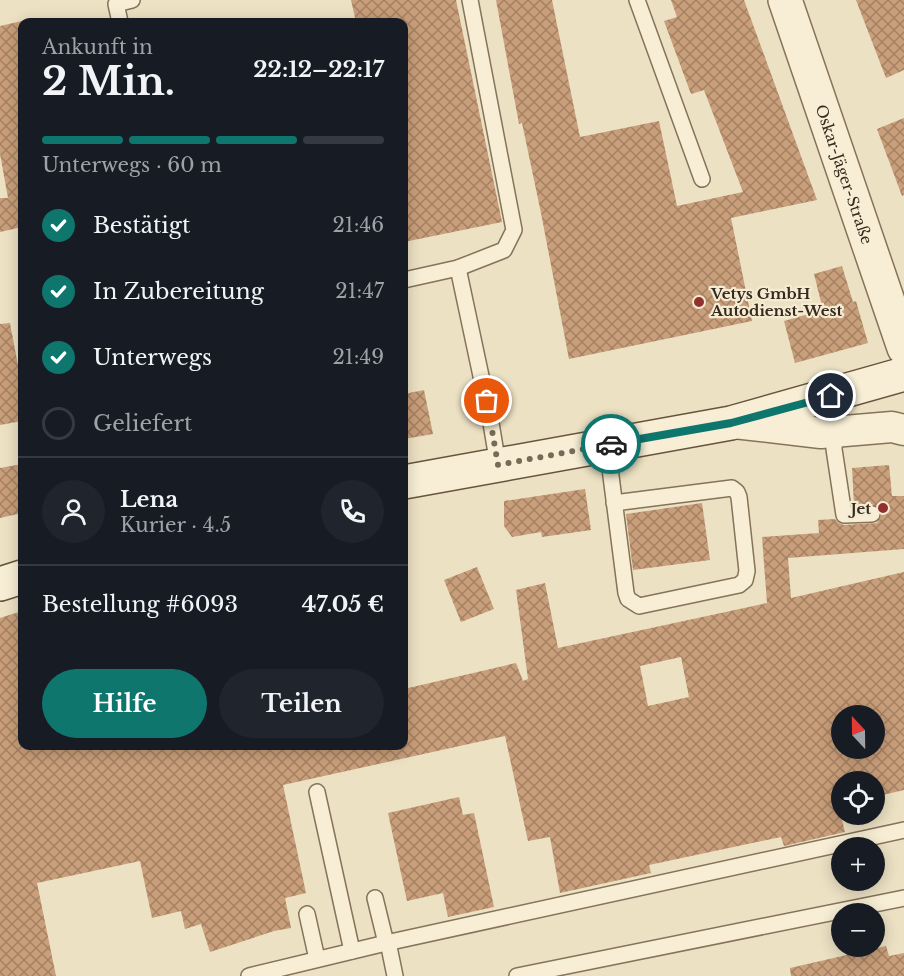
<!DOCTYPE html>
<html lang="de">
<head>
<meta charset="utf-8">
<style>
  :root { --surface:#171b24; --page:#20242c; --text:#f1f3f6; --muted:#9ea1a6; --line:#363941; --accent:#0f766e }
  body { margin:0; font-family:"Libre Baskerville",serif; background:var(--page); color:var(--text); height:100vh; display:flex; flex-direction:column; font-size:22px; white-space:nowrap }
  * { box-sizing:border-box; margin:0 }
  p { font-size:20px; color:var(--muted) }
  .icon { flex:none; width:33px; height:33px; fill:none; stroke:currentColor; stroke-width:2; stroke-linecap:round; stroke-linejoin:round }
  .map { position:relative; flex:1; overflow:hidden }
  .details { position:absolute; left:18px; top:18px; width:390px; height:732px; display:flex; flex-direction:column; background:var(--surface); border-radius:12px; box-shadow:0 3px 15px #0003 }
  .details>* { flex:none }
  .needle { width:39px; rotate:338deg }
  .tools { position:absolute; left:831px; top:705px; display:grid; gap:12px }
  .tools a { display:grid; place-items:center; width:54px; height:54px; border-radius:50%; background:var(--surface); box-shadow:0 3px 15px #0003; font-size:30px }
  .pin { position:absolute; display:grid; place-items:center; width:51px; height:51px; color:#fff; margin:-26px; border:3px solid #fff; border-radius:50%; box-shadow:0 2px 6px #0007 }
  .courier { position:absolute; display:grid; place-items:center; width:60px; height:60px; margin:-30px; border:4px solid #0f766e; border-radius:50%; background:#fff; color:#222; box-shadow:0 2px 8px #0007 }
  .head em { font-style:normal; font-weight:700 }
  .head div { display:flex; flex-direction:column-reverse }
  .head { display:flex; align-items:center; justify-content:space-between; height:102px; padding:0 24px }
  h1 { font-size:39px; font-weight:700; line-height:45px }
  .bar { display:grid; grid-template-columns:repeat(4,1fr); gap:9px 6px; align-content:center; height:72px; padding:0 24px }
  .bar i { height:8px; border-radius:4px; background:var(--line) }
  .bar .current { background:var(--accent) }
  .bar p { grid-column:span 4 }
  .line { display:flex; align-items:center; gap:15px; padding:0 24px; border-top:2px solid var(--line) }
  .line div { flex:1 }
  .round { display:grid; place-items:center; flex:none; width:63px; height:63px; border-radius:32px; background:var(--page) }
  ol { padding:0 24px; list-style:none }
  li { display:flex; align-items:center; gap:18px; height:66px }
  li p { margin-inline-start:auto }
  li .icon { padding:6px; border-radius:50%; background:var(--accent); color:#fff; stroke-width:4 }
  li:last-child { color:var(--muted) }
  li i { width:33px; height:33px; border:3px solid var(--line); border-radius:50% }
  .cta { display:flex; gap:12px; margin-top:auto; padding:12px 24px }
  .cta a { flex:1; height:69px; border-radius:36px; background:var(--accent); color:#fff; font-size:24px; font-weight:700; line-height:69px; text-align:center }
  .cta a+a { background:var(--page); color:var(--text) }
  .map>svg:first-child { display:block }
  .building { fill:url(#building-cross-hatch); fill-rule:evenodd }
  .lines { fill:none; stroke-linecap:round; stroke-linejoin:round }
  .service-casing { stroke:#85735a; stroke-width:18 }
  .minor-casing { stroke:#85735a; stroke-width:33 }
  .tertiary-casing { stroke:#85735a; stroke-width:36 }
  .secondary-casing { stroke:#67543e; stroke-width:36 }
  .service { stroke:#f7eed5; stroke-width:15 }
  .minor { stroke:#f7eed5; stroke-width:30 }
  .tertiary { stroke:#f7eed5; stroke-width:33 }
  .secondary { stroke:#f7eed5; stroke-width:33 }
  .done { stroke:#766a58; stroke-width:6; stroke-dasharray:0 10.8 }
  .route { stroke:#0f766e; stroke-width:8 }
  .poi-dot { fill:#91302d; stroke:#f4ebd2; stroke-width:2 }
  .labels { text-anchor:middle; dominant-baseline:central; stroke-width:4.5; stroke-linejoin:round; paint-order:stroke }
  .street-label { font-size:15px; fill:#362a1e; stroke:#f4ebd2 }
  .poi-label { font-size:15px; font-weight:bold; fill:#362a1e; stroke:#f4ebd2; text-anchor:start }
</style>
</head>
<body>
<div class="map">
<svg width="904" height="976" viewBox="0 0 904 976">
  <defs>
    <pattern id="building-cross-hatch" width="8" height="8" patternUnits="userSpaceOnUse" patternTransform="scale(1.5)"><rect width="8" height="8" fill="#c99e7a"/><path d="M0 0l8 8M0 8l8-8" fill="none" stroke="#a48163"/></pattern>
  </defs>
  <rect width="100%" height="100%" fill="#ece1c3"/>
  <g class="building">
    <polygon points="351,0 456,0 502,222 404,242 404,22 356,22"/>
    <polygon points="496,0 552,0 580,137 659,121 677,206 743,192 704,90 691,94 664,21 677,17 671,0 744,0 817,200 731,218 752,321 569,359 541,213 522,123 519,124"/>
    <polygon points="856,0 904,0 904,70 886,78"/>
    <polygon points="22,21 22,227 0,232 0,198 8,198 0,154 0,26"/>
    <polygon points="904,118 904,195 902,196 877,129"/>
    <polygon points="842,266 853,302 856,301 868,343 795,363 784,321 823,310 814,274"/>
    <polygon points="10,323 20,376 22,375 22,421 0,425 0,324"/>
    <polygon points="424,390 433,434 404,439 404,394"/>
    <polygon points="22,464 22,513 0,518 0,468"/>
    <path d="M 889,465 L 892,496 L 904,496 L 904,549 L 788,558 L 791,598 L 904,572 L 904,790 L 874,797 L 874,782 L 842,782 L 842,804 L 838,804 L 845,832 L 784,846 L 781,837 L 649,865 L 651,873 L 560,893 L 550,837 L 528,841 L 505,736 L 283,785 L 306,893 L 285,898 L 291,928 L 274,931 L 210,952 L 201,924 L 185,929 L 181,911 L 152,918 L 140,861 L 37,883 L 56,976 L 0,976 L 0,618 L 22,611 L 22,746 L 404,746 L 404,689 L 516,663 L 523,681 L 528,679 L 516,590 L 545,583 L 558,648 L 767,603 L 762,537 L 819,533 L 818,520 L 835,519 L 839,523 L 844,525 L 877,523 L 882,514 L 877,506 L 854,505 L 852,468 ZM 681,657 L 689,697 L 648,706 L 640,666 ZM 842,716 L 874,716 L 874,748 L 842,748 Z"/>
    <polygon points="585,489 591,530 542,537 541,532 512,537 504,526 504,501"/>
    <polygon points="702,503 710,560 633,570 626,514"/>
    <polygon points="477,567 494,609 461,622 444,580"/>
    <polygon points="459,797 463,815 474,813 494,907 448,917 443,893 407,901 388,813"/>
    <polygon points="886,946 889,956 904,953 904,976 791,976 790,968"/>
  </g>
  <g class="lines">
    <g class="service-casing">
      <g id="service">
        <polyline points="637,0 702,179"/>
        <polyline points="120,22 116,4 132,0"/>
        <polyline points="458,268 491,423 498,465"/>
        <polyline points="404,280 458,268 504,250 514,230 470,0"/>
        <polyline points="835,431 834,449 844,515 872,514"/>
        <polyline points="607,445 626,593 628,599 639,606 739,585 745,580 747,571 739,497 737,492 732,488 614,503"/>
        <polyline points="317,792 352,951"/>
        <polyline points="375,898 386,943"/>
        <polyline points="307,914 317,959"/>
        <polyline points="388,942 395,976"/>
        <polyline points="249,976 386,943 904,830"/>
        <polyline points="517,976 904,898"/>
      </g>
    </g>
    <g class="minor-casing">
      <polyline id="minor" points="734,423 821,433 892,427 904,430"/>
    </g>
    <g class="tertiary-casing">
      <g id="tertiary">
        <path id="s1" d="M 785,0 L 904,348"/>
      </g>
    </g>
    <g class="secondary-casing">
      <g id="secondary">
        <polyline points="404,482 731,423 904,374"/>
        <polyline points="0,584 22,577"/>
      </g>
    </g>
    <use href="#service" class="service"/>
    <use href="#minor" class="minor"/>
    <use href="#tertiary" class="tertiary"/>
    <use href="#secondary" class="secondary"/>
  </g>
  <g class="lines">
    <polyline class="done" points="487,401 498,465 611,444"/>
    <polyline class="route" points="611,444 731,423 831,396"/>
  </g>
  <g class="poi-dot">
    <circle cx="699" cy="302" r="6"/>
    <circle cx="883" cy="508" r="6"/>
  </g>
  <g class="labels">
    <g class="street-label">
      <text stroke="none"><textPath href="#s1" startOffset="184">Oskar-Jäger-Straße</textPath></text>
    </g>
    <g class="poi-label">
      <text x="711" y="293">Vetys GmbH<tspan x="711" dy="17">Autodienst-West</tspan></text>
      <text x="871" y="508" text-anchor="end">Jet</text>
    </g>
  </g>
</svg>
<div class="tools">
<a><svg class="needle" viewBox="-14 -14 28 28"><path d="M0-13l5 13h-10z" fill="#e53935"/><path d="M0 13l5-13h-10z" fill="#9ea1a6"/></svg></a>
<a><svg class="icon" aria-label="locate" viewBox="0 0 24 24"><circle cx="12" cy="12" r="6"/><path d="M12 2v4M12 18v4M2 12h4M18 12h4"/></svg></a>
<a>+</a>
<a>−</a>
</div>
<div class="pin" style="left:487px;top:401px;background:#ea580c"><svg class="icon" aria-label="bag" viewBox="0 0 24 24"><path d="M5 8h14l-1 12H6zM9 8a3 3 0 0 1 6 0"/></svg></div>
<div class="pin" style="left:831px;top:396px;background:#1f2937"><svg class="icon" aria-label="home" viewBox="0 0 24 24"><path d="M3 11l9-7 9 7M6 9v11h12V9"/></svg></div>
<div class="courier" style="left:611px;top:444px"><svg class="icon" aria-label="car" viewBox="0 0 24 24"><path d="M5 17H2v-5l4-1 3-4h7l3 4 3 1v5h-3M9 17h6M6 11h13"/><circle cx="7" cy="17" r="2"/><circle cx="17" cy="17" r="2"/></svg></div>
<section class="details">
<div class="head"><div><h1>2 Min.</h1><p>Ankunft in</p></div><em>22:12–22:17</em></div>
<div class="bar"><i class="current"></i><i class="current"></i><i class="current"></i><i></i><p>Unterwegs · 60 m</p></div>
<ol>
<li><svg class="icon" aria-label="check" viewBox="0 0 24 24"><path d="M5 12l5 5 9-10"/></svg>Bestätigt<p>21:46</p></li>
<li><svg class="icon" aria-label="check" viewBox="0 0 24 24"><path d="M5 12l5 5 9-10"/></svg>In Zubereitung<p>21:47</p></li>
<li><svg class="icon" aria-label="check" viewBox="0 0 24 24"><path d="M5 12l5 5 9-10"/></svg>Unterwegs<p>21:49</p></li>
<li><i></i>Geliefert</li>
</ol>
<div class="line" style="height:108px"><a class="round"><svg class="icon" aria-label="person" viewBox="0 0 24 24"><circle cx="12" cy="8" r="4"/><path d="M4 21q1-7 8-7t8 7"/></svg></a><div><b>Lena</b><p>Kurier · 4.5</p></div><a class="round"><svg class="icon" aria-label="phone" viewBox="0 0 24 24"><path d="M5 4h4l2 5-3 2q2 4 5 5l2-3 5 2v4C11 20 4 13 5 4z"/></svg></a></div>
<div class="line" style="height:78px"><div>Bestellung #6093</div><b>47.05 €</b></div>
<div class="cta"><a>Hilfe</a><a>Teilen</a></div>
</section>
</div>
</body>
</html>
